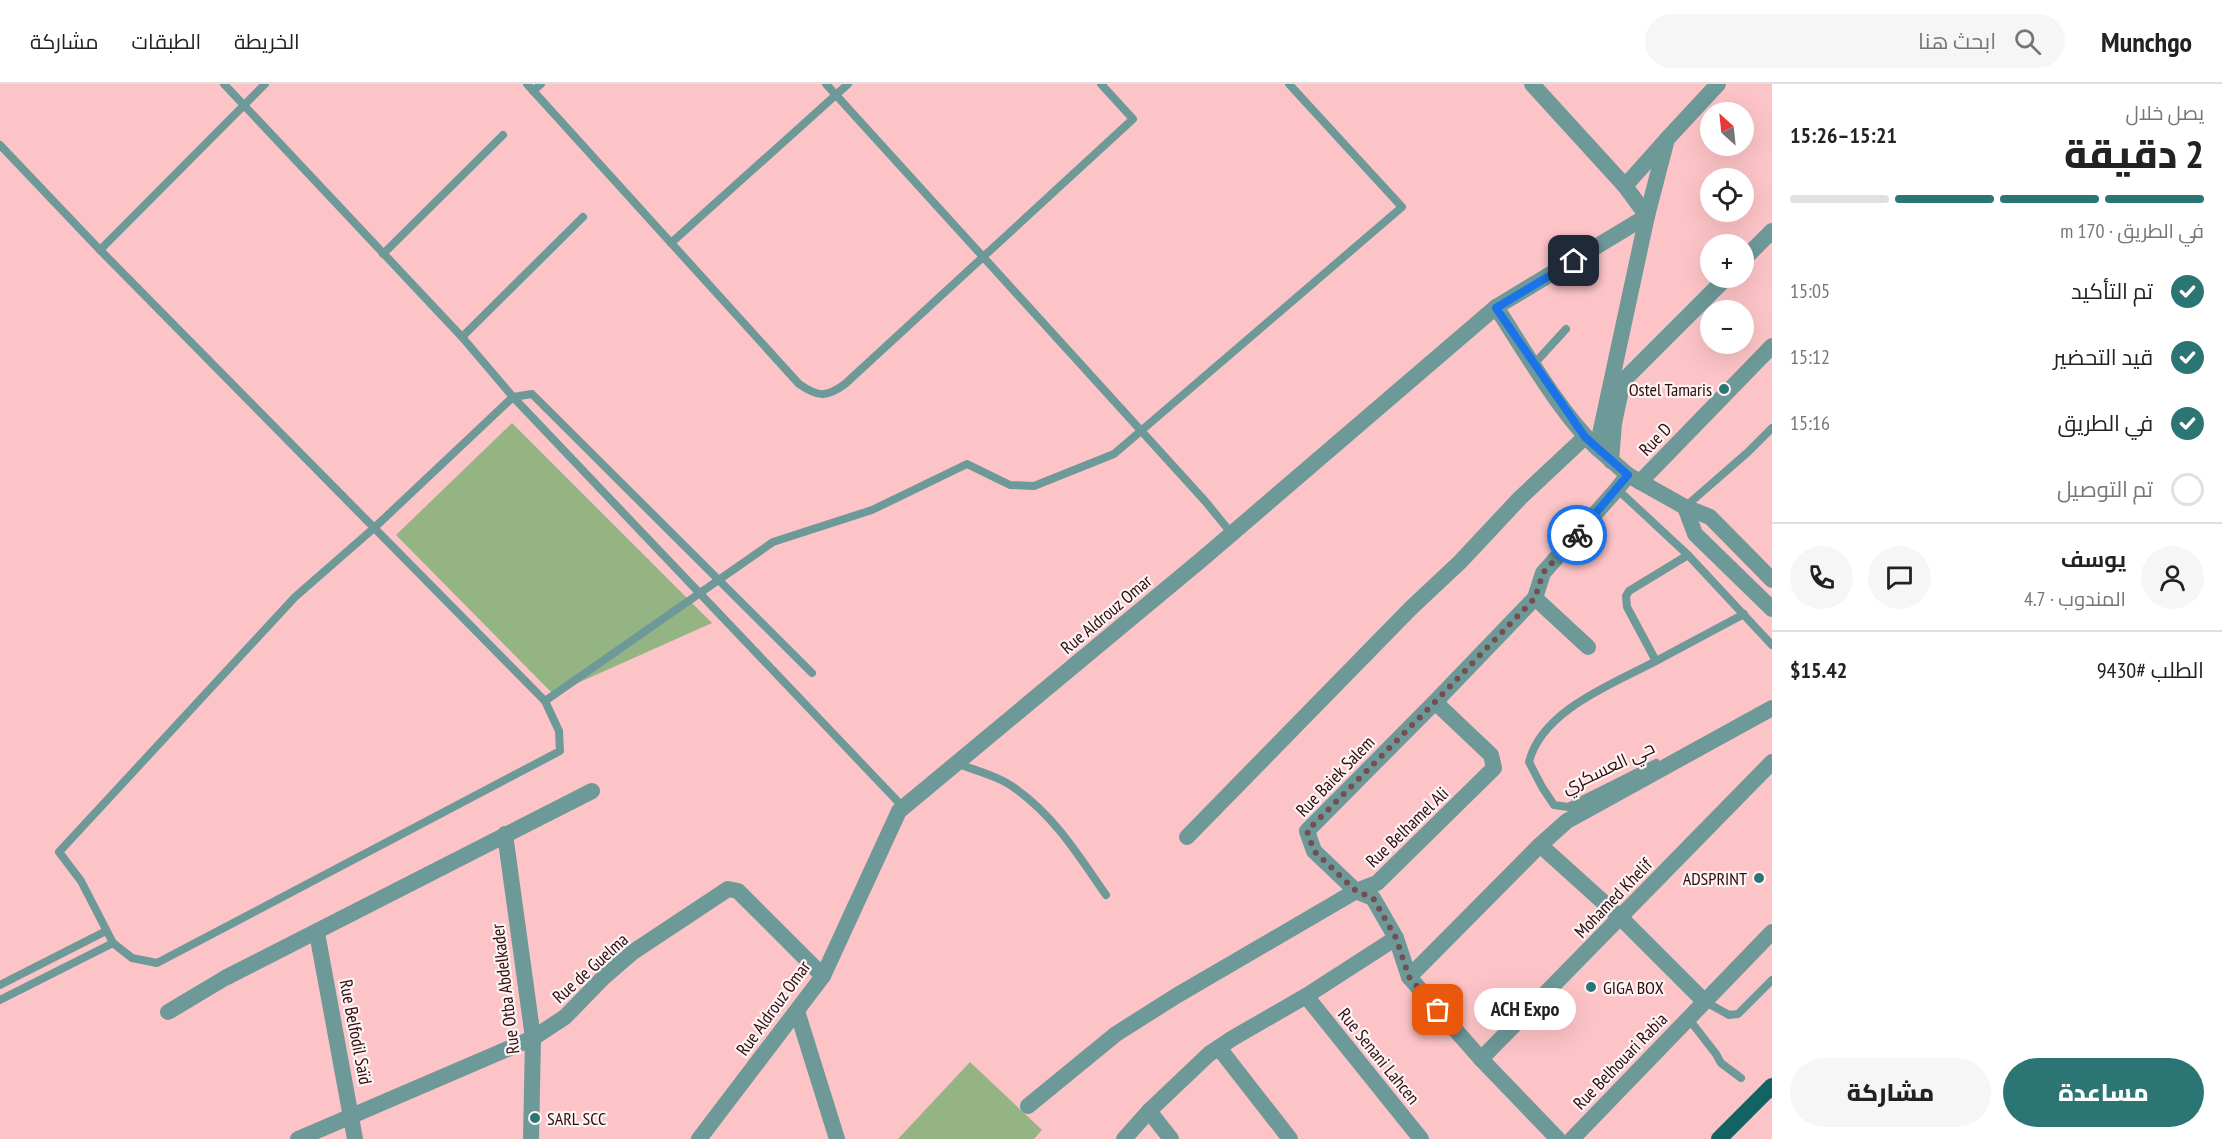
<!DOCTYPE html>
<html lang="ar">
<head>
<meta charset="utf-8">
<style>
  :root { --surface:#fff; --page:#f6f6f6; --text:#222; --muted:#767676; --line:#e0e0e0; --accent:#2b7575 }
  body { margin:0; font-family:"PT Sans Narrow",Cairo,sans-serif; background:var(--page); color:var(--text); direction:rtl; height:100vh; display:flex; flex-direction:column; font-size:22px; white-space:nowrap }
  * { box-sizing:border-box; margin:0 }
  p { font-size:20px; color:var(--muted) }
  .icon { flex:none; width:33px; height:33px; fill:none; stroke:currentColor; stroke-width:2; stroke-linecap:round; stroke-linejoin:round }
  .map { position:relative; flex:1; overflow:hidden; direction:ltr }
  .panel { display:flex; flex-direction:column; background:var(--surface); width:450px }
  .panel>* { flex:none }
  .needle { width:39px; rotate:333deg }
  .fabs { position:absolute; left:1700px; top:18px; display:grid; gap:12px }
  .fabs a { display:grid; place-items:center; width:54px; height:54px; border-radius:50%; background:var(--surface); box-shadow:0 6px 24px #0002; font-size:30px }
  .pin { position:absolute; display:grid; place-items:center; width:51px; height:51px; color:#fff; margin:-26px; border-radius:12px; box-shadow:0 3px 9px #0006 }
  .courier { position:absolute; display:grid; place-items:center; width:60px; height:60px; margin:-30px; border:4px solid #1a73e8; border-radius:50%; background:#fff; color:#222; box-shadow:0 2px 8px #0007 }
  .bubble { position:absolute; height:42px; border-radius:21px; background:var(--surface); box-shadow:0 6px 24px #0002; font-size:20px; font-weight:800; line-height:42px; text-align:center; direction:rtl }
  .head em { font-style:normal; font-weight:800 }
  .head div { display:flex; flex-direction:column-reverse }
  .head { display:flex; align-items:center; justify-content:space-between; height:102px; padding:0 18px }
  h1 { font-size:39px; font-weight:800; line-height:45px }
  .bar { display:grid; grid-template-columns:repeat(4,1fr); gap:9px 6px; align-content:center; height:72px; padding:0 18px }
  .bar i { height:8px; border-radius:4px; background:var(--line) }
  .bar .active { background:var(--accent) }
  .bar p { grid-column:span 4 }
  .line { display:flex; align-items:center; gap:15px; padding:0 18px; border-top:2px solid var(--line) }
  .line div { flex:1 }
  .round { display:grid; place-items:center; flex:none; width:63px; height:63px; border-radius:32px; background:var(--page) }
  ol { padding:0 18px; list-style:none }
  li { display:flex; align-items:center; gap:18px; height:66px }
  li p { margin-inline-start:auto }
  li .icon { padding:6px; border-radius:50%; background:var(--accent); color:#fff; stroke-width:4 }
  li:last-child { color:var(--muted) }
  li i { width:33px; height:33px; border:3px solid var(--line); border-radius:50% }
  .action { display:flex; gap:12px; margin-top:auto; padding:12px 18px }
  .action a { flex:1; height:69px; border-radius:36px; background:var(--accent); color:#fff; font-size:24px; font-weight:800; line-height:69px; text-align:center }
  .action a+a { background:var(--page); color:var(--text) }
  header { display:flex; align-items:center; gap:36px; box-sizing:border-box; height:84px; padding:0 30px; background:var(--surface); border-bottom:2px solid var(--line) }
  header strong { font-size:28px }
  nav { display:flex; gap:33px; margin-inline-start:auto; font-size:21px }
  .search { width:420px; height:54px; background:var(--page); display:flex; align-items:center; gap:15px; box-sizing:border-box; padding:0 21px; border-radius:33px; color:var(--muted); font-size:22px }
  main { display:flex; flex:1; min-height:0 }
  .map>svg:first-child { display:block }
  .green { fill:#95b484 }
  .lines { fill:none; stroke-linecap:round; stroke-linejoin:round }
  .service { stroke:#6d9999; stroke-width:8 }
  .minor { stroke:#6d9999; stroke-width:16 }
  .tertiary { stroke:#6d9999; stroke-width:16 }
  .primary { stroke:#146363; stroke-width:16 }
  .done { stroke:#764d51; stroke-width:6; stroke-dasharray:0 10.8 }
  .route { stroke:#1a73e8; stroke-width:8 }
  .poi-dot { fill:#2b7575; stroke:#fdf3f3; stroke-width:2 }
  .labels { text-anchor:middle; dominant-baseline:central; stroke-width:4.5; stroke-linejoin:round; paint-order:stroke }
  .poi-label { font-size:18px; fill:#2e0d11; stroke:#fdf3f3; text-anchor:end }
  .street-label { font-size:18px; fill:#2e0d11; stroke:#fdf3f3 }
</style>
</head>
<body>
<header>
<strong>Munchgo</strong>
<div class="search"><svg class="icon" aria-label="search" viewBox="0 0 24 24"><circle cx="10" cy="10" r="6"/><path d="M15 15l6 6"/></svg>ابحث هنا</div>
<nav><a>الخريطة</a><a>الطبقات</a><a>مشاركة</a></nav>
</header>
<main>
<section class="panel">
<div class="head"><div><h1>2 دقيقة</h1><p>يصل خلال</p></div><em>15:21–15:26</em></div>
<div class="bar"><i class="active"></i><i class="active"></i><i class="active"></i><i></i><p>في الطريق · 170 m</p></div>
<ol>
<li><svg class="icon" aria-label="check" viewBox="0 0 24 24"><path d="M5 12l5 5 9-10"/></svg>تم التأكيد<p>15:05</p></li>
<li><svg class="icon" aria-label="check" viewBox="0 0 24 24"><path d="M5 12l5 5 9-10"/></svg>قيد التحضير<p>15:12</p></li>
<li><svg class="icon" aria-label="check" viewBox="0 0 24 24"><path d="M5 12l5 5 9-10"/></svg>في الطريق<p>15:16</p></li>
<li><i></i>تم التوصيل</li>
</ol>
<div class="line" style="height:108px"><a class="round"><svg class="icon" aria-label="person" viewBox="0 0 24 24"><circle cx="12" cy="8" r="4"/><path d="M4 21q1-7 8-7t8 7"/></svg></a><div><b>يوسف</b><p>المندوب · 4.7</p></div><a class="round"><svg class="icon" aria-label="chat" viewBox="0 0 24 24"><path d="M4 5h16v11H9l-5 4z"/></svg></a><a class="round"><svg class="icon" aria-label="phone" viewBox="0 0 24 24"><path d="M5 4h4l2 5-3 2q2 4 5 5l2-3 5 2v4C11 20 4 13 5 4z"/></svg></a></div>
<div class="line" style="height:78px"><div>الطلب #9430</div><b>$15.42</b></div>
<div class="action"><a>مساعدة</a><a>مشاركة</a></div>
</section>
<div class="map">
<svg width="1772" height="1055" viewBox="0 0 1772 1055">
  <rect width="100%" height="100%" fill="#fdc4c7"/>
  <g class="green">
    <polygon points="512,339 712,539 553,610 396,451"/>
    <polygon points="970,978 1042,1046 1034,1055 898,1055"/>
  </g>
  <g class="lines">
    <g class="service">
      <polyline points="224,0 462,253 513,313 903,723"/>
      <path d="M 527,0 L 799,300 C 818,313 826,314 845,300 L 1133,35 L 1101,0"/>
      <polyline points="826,0 1205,417 1232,450"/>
      <polyline points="533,7 541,0"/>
      <polyline points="0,61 100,166 545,617"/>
      <polyline points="671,159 848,0"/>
      <polyline points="100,166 265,0"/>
      <polyline points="383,170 503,51"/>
      <polyline points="462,253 583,133"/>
      <polyline points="1534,280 1566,245"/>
      <polyline points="1617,405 1688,471 1772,561"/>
      <polyline points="1685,423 1748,368 1772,344"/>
      <polyline points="1688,471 1629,507 1626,512 1627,523 1656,577 1744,530"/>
      <path d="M 1656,577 C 1613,600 1542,626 1529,678 L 1542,703 L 1554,721 L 1568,723 L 1656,679"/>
      <polyline points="812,589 532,310 513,313 374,444 295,513 59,768 81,797 113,859 132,874 157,879 560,667 559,647 545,617 773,458 872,426 967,380 1010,401 1034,402 1114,370 1402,123 1289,0"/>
      <path d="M 956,679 C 976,687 999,692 1016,705 C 1056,734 1078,771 1106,811"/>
      <polyline points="0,901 106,847"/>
      <polyline points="0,916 113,859"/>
      <polyline points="1704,917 1729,931 1738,930 1772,896"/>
      <polyline points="1688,934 1716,970 1721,979 1741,994"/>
    </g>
    <g class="minor">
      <polyline points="1532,0 1625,102 1647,132"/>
      <polyline points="1625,102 1667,55"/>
      <polyline points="1743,176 1772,147"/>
      <polyline points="1611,377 1614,339 1623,297 1726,194"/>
      <polyline points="1640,398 1772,262"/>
      <polyline points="1535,514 1588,563"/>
      <polyline points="1435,618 1491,671 1494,684 1377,799 1356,807 1373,814 1396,854 1409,893 1481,975 1558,1055"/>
      <polyline points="505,750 533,954 531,1055"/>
      <polyline points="1187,753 1411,524 1460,478 1520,414 1585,353"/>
      <polyline points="1540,761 1621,834 1704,917"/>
      <polyline points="317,849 355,1055"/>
      <polyline points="1409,893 1540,761 1567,737 1772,624"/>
      <polyline points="1306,912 1421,1055"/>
      <polyline points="797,927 837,1055"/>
      <polyline points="168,928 225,894 592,707"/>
      <polyline points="1219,964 1290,1055"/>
      <polyline points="1481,975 1772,678"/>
      <polyline points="1028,1022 1116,950 1176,912 1356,807 1314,767 1307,747 1435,618 1535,514 1543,489 1617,405 1628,391"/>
      <polyline points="1149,1027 1171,1055"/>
      <polyline points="298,1055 533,954 565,933 603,894 633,868 728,805 738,807 823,892"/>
      <polyline points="1124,1055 1149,1027 1209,970 1233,954 1306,912 1396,854"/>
      <polyline points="1572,1055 1772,848"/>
    </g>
    <g class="tertiary">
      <polyline points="1718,0 1667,55 1647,132 1597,364 1628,391 1685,423 1710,433 1772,496"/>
      <path d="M 1496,223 C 1525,267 1560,329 1597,364"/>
      <polyline points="1685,423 1695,450 1772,525"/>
      <polyline points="699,1055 823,892 899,727 1201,476 1496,223 1647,132"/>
    </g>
    <polyline class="primary" points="1719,1055 1772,1002"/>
  </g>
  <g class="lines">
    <polyline class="done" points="1438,926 1409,893 1396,854 1373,814 1356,807 1314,767 1307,747 1435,618 1535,514 1543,489 1577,451"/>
    <polyline class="route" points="1574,177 1496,224 1585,353 1628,391 1577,451"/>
  </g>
  <g class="poi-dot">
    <circle cx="1724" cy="305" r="6"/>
    <circle cx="1759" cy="794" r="6"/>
    <circle cx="1591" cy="903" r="6"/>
    <circle cx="535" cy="1034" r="6"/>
  </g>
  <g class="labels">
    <g class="poi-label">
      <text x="1712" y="305">Ostel Tamaris</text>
      <text x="1747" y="794">ADSPRINT</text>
      <text x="1603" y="903" text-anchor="start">GIGA BOX</text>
      <text x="547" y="1034" text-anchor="start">SARL SCC</text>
    </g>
    <g class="street-label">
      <text transform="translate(1655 355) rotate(-46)">Rue D</text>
      <text transform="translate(1106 530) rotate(-40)">Rue Aldrouz Omar</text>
      <text transform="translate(1608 683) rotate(-25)">حي العسكري</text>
      <text transform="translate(1335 692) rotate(-46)">Rue Baiek Salem</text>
      <text transform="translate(1407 743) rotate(-44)">Rue Belhamel Ali</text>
      <text transform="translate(1613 814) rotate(-46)">Mohamed Khelif</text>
      <text transform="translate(590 884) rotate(-42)">Rue de Guelma</text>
      <text transform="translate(505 905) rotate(-97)">Rue Otba Abdelkader</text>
      <text transform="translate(773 924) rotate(-54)">Rue Aldrouz Omar</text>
      <text transform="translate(356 948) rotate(79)">Rue Belfodil Saïd</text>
      <text transform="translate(1379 972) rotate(51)">Rue Senani Lahcen</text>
      <text transform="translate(1620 977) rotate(-46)">Rue Belhouari Rabia</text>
    </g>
  </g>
</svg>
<div class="fabs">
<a><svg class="needle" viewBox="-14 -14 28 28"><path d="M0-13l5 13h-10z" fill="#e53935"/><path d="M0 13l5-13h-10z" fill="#767676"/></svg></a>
<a><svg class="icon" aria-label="locate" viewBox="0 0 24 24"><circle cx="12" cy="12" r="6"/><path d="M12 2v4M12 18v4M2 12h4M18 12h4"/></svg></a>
<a>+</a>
<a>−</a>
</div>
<div class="pin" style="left:1438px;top:926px;background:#ea580c"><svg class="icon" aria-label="bag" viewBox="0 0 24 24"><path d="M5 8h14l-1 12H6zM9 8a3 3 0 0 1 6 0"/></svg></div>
<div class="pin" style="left:1574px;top:177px;background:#1f2937"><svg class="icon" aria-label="home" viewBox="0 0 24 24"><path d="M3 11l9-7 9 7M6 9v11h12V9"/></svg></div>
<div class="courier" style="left:1577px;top:451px"><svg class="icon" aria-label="bike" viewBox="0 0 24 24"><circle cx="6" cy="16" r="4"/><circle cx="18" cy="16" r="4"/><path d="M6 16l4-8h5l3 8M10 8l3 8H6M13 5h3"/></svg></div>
<div class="bubble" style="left:1474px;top:904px;width:102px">ACH Expo</div>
</div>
</main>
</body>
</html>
